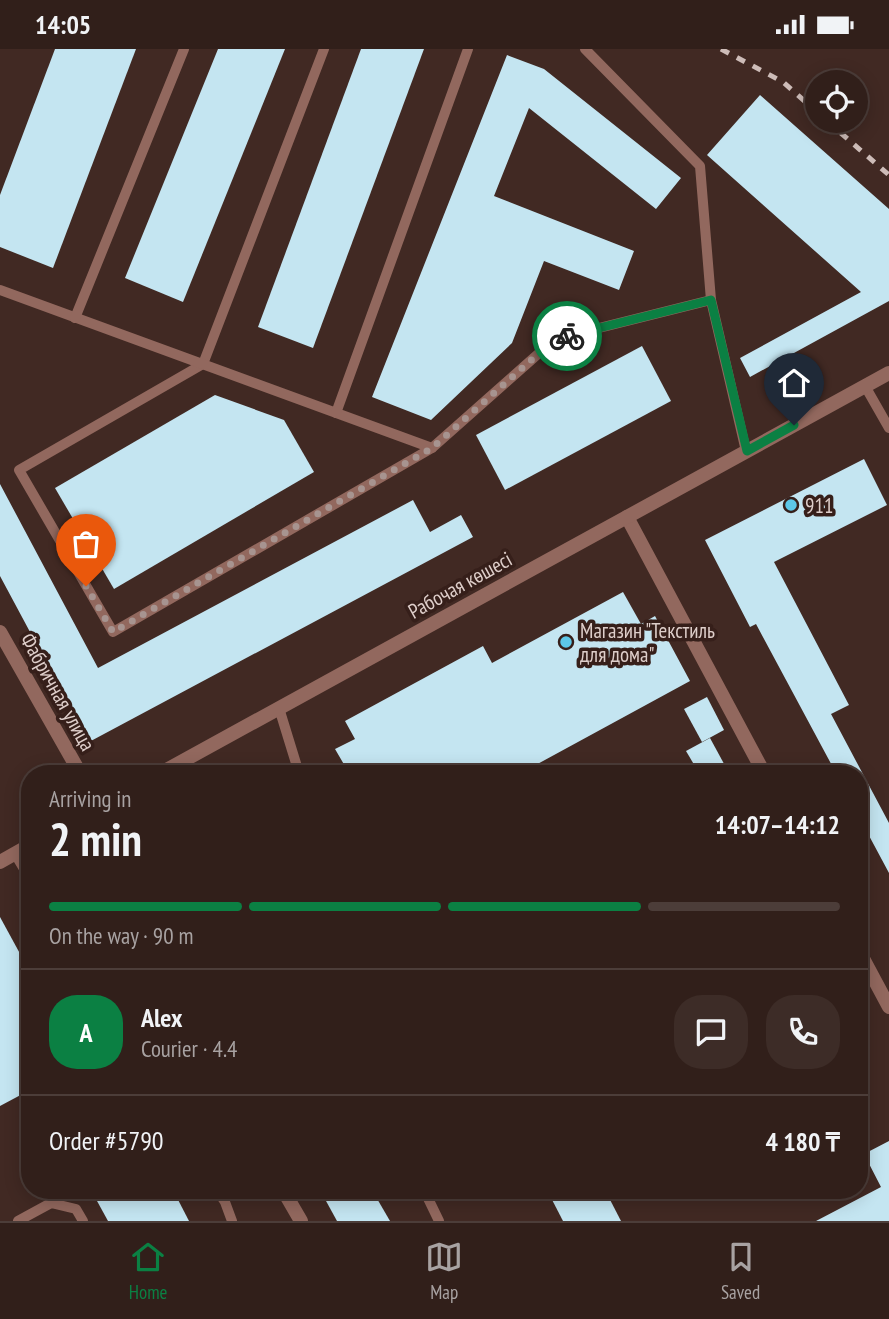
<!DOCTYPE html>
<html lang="en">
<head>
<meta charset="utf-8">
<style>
  :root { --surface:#311f1a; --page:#3d2c27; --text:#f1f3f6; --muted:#a8a2a2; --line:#4c3d39; --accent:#0b8043 }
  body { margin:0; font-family:"PT Sans Narrow",sans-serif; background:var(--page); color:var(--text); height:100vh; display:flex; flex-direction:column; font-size:26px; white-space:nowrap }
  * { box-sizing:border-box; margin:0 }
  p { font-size:23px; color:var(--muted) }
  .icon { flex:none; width:38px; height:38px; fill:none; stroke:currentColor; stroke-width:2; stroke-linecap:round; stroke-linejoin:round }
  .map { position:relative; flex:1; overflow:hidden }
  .sheet { position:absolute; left:21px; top:716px; width:847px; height:434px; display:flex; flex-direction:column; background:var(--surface); border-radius:28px; box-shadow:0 4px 18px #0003,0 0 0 2px var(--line) }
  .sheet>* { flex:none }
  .tools { position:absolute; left:805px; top:21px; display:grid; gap:14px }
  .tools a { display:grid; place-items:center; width:63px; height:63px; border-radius:50%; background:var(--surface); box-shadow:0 4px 18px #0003,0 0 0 2px var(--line); font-size:35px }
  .pin { position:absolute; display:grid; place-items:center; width:60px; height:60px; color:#fff; margin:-72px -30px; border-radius:50% 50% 50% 0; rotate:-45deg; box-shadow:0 0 7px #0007 }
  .pin .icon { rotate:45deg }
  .courier { position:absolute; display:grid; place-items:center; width:70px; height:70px; margin:-35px; border:5px solid #0b8043; border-radius:50%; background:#fff; color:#222; box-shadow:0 2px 9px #0007 }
  .summary em { font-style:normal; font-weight:600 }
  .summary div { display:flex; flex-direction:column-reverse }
  .summary { display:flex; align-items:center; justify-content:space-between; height:119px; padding:0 28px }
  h1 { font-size:46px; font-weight:600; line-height:52px }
  .bar { display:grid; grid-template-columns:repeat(4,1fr); gap:10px 7px; align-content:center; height:84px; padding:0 28px }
  .bar i { height:9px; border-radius:5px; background:var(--line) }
  .bar .selected { background:var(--accent) }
  .bar p { grid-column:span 4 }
  .line { display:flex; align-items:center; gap:18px; padding:0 28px; border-top:2px solid var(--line) }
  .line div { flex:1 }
  .round { display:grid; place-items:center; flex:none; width:74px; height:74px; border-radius:28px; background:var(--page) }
  .status { display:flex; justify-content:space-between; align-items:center; height:49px; padding:0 35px; background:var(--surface); direction:ltr }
  .status svg { height:19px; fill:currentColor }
  .tab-bar { display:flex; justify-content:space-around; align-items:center; height:98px; border-top:2px solid var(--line); background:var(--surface); font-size:19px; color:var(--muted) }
  .tab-bar a { display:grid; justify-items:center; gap:4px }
  .tab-bar .selected { color:var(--accent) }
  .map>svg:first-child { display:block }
  .building { fill:#c4e5f1 }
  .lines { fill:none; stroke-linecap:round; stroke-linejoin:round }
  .service { stroke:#92685e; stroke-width:10 }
  .minor { stroke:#92685e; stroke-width:14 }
  .rail { stroke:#cdbcb8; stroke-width:5; stroke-dasharray:9 9; stroke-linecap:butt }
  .done { stroke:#a79490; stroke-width:7; stroke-dasharray:0 12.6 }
  .route { stroke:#0b8043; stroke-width:9 }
  .poi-dot { fill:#5dc7e8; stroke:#361f1a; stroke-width:2.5 }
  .labels { text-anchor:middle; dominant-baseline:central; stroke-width:7; stroke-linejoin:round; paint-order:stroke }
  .poi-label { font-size:21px; fill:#dececa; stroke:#361f1a; text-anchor:start }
  .street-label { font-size:21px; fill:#dececa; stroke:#361f1a }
</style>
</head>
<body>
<div class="status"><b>14:05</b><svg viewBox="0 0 49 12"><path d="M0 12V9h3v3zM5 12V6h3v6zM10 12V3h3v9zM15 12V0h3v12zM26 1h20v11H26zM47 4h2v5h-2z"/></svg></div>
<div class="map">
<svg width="889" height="1172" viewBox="0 0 889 1172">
  <rect width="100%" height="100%" fill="#412923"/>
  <g class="building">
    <polygon points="55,0 136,0 53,219 0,198 0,146"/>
    <polygon points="218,0 285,0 183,253 125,229"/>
    <polygon points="361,0 424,0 313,299 258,278"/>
    <polygon points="507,6 544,20 681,129 656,160 529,59 494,147 634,202 619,241 544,212 512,294 431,371 372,348"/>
    <polygon points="760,46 889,160 889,252 750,328 740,309 861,243 707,106"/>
    <polygon points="642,297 671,352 505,441 476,386"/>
    <polygon points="215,346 284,371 314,423 114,540 55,439"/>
    <polygon points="864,410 887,456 774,513 849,656 831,665 889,774 889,824 859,768 859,724 836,724 756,575 750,578 705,491"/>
    <polygon points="0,435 98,619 413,451 430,483 461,466 473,488 89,693 0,527"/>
    <polygon points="623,543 641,575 655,567 690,632 521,724 349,724 335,700 355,690 345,672 483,597 492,614"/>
    <polygon points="707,648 724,681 702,693 684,660"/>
    <polygon points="710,689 729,724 699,724 686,702"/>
    <polygon points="0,868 30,923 30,1041 0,1057"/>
    <polygon points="889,1092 889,1172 816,1172 881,1138 864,1105"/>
    <polygon points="91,1141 173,1141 189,1172 108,1172"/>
    <polygon points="320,1141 372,1141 390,1172 337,1172"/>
    <polygon points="547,1141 605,1141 621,1172 563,1172"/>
  </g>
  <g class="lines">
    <g class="service">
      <polyline points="324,0 203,315 19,421 113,583 432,399 555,290 711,251"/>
      <polyline points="585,0 700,117 711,251 746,402"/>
      <polyline points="0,241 432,399"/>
      <polyline points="75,269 184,0"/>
      <polyline points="865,337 889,379"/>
      <polyline points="336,364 468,0"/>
      <polyline points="279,659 299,724"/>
      <polyline points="15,805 30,830"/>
      <polyline points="217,1141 225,1153 232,1172"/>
      <polyline points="424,1141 439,1172"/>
      <polyline points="18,1172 51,1154 76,1160 83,1172"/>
    </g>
    <g class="minor">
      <polyline points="627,468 764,724"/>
      <polyline points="0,583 80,724"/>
      <polyline points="161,724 889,324"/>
      <polyline points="0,813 30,796"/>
      <polyline points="859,902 889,958"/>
      <polyline points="283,1141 301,1172"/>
    </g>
    <g class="rail">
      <polyline points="721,0 783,33 817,63"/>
      <polyline points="827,72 889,126"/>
    </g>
  </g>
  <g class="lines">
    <polyline class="done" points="86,537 113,583 432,399 555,290 567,287"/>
    <polyline class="route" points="567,287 711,251 747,402 794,376"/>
  </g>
  <g class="poi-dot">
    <circle cx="791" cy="456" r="7"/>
    <circle cx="566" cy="593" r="7"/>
  </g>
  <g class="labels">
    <g class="poi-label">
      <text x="805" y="456">911</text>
      <text x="580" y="581">Магазин "Текстиль<tspan x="580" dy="24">для дома"</tspan></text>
    </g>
    <g class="street-label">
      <text transform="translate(460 536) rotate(-29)">Рабочая көшесі</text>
      <text transform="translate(58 643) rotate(61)">Фабричная улица</text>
    </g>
  </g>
</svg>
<div class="tools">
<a><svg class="icon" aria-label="locate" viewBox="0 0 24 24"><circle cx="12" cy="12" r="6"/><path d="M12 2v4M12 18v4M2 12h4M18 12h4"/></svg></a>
</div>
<div class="pin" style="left:86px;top:537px;background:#ea580c"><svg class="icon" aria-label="bag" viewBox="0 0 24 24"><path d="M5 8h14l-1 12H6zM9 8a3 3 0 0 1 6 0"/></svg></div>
<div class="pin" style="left:794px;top:376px;background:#1f2937"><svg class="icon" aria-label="home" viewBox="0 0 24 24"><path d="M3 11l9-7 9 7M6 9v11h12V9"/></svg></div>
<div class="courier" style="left:567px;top:287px"><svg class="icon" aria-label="bike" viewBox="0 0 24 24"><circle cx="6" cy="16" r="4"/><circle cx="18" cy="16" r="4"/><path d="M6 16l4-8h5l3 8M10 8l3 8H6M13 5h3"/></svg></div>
<section class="sheet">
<div class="summary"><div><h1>2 min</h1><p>Arriving in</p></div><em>14:07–14:12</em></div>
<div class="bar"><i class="selected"></i><i class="selected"></i><i class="selected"></i><i></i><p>On the way · 90 m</p></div>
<div class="line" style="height:126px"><b class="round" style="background:var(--accent);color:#fff">A</b><div><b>Alex</b><p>Courier · 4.4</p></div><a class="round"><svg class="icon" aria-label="chat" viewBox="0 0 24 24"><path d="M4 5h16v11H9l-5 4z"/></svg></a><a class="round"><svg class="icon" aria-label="phone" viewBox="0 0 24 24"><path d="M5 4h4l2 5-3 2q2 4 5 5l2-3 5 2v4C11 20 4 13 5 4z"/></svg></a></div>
<div class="line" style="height:91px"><div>Order #5790</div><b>4 180 ₸</b></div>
</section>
</div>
<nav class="tab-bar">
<a class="selected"><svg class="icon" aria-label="home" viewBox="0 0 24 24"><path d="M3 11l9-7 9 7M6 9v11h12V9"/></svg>Home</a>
<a><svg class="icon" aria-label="map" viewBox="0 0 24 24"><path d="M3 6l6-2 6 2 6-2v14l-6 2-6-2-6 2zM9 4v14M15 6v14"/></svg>Map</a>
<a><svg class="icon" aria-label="saved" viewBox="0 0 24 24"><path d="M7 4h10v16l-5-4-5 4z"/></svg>Saved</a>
</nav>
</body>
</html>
